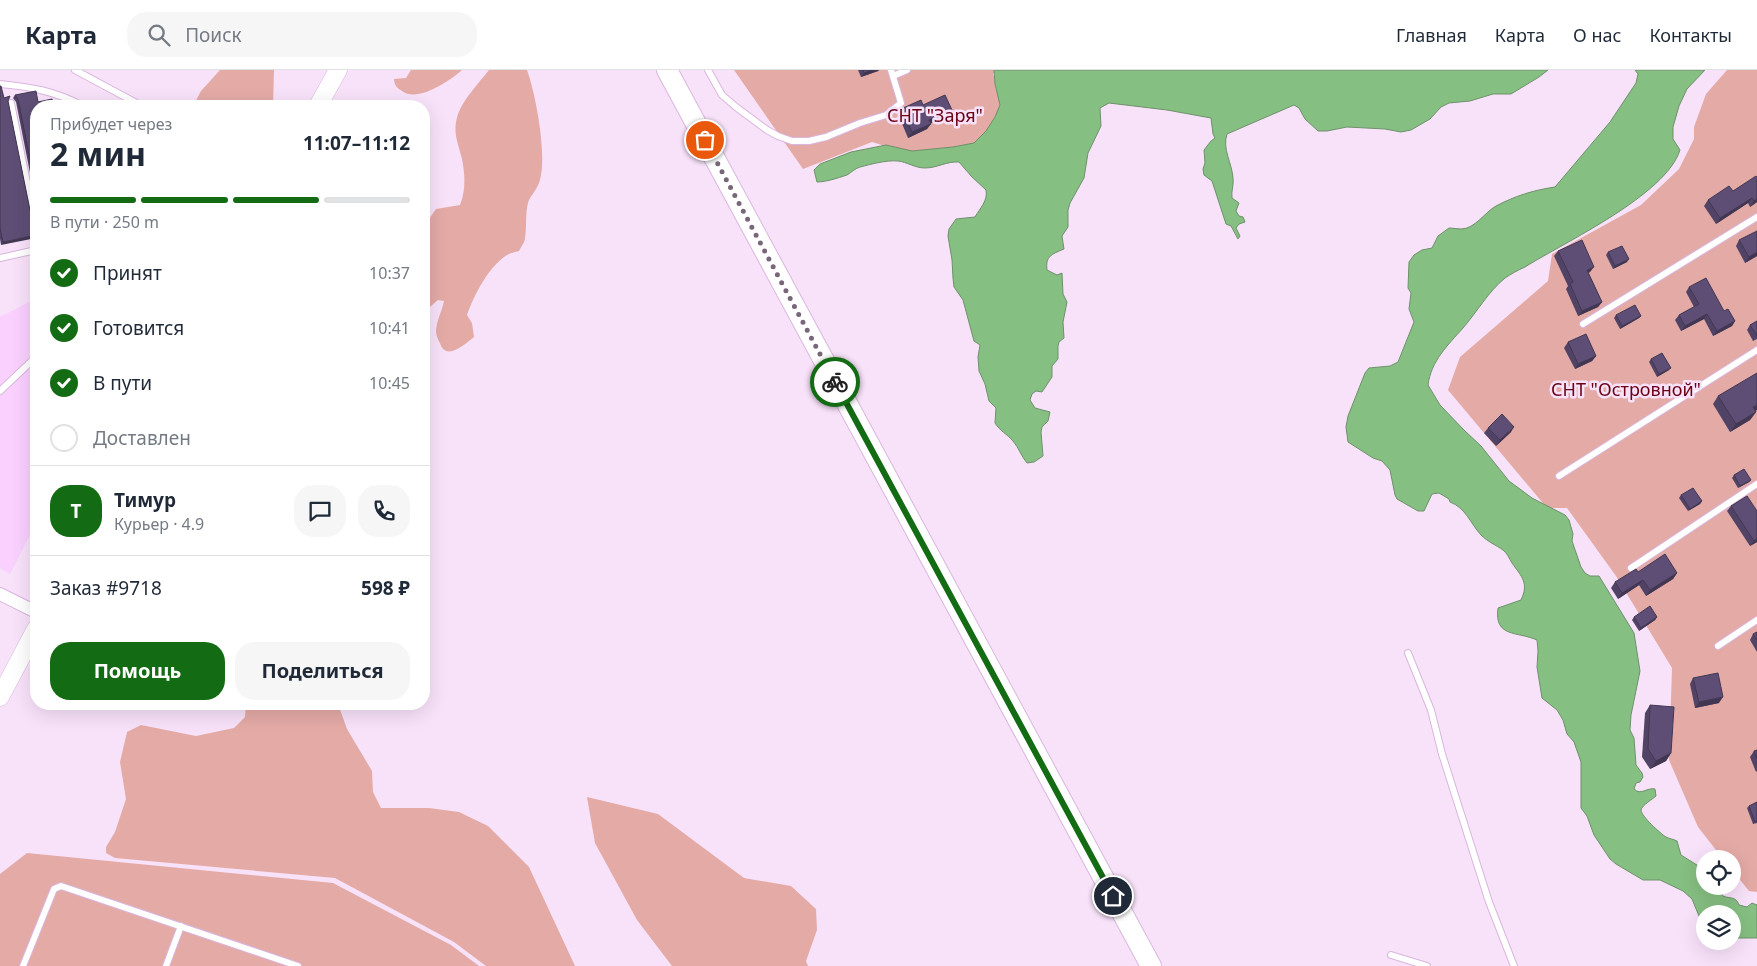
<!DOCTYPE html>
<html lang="ru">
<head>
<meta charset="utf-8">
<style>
  :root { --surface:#fff; --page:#f6f6f7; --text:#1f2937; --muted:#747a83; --line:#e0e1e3; --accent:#136b13 }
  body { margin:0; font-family:"Noto Sans",sans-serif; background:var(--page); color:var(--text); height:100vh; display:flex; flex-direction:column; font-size:19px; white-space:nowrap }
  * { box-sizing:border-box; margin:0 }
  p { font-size:16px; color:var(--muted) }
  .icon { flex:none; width:28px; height:28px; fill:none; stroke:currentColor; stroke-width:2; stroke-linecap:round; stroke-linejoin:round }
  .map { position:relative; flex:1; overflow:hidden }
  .details { position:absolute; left:30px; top:30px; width:400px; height:610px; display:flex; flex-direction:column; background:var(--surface); border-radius:20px; box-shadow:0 5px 20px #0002 }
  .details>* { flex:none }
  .buttons { position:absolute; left:1696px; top:780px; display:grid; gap:10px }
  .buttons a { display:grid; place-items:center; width:45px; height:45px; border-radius:50%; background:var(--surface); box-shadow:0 5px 20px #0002; font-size:25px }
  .pin { position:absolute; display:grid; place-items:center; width:42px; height:42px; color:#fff; margin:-21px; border:2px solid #fff; border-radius:50%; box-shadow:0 1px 5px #0007 }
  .courier { position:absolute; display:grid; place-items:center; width:50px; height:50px; margin:-25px; border:4px solid #136b13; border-radius:50%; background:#fff; color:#222; box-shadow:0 1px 6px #0007 }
  .summary em { font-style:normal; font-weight:700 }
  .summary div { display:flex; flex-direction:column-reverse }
  .summary { display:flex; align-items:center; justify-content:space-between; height:85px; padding:0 20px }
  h1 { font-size:32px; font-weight:700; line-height:38px }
  .bar { display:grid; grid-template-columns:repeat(4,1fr); gap:8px 5px; align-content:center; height:60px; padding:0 20px }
  .bar i { height:6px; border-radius:4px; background:var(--line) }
  .bar .selected { background:var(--accent) }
  .bar p { grid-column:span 4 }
  .line { display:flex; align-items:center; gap:12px; padding:0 20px; border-top:1px solid var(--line) }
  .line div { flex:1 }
  .round { display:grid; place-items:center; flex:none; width:52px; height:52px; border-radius:20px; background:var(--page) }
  ol { padding:0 20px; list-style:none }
  li { display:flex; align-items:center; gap:15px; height:55px }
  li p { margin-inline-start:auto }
  li .icon { padding:5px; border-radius:50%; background:var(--accent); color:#fff; stroke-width:4 }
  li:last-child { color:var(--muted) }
  li i { width:28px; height:28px; border:2px solid var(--line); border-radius:50% }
  .button { display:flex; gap:10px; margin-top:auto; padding:10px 20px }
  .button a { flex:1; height:58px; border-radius:20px; background:var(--accent); color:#fff; font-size:20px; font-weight:700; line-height:58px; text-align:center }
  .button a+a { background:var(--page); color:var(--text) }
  header { display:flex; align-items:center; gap:30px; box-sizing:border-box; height:70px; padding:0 25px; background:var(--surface); border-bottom:1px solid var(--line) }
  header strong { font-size:24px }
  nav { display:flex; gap:28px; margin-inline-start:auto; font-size:18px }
  .search { width:350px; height:45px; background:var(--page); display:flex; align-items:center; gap:12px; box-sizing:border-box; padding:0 18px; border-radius:20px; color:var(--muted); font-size:19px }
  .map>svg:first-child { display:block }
  .built { fill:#f9d0fe }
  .green { fill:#e4aaa6 }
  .water { fill:#86bf82; stroke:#6d916b }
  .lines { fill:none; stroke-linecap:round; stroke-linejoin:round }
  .lane-casing { stroke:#d9b6dd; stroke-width:8 }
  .street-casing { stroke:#d9b6dd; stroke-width:14 }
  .secondary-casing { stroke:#d9b6dd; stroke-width:19 }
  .primary-casing { stroke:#d9b6dd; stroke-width:22 }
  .lane { stroke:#fff; stroke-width:6 }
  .street { stroke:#fff; stroke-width:12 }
  .secondary { stroke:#fff; stroke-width:18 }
  .primary { stroke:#fff; stroke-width:20 }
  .wall { fill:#514365 }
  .shaded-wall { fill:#423752 }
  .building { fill:#5e4e75; stroke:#423752 }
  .done { stroke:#776779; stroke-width:5; stroke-dasharray:0 9 }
  .route { stroke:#136b13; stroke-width:6 }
  .labels { text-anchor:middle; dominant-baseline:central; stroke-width:5; stroke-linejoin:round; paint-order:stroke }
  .park-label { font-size:18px; fill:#6a0011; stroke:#f8e2fa }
</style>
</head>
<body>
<header>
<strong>Карта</strong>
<div class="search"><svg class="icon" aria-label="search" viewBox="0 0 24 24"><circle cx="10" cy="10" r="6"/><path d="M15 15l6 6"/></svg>Поиск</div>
<nav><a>Главная</a><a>Карта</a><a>О нас</a><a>Контакты</a></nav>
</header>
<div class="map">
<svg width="1757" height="896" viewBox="0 0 1757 896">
  <rect width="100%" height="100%" fill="#f8e2fa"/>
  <polygon class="built" points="36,228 36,453 10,504 0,498 0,246 8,243"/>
  <g class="green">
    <polygon points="220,0 274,0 273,36 193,36 201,21"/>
    <path d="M 411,0 L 462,0 C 450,11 417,33 402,21 C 397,18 394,15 394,9 L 406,8 Z"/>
    <path d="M 489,0 L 527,0 C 536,25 547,84 540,110 C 538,119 529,127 528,133 C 525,145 527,156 525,168 C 525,172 521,177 519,181 C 515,182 510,183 507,185 C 489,196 474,225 467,245 L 472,253 L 474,267 C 465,274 446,292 440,273 C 438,270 436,265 436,262 C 436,252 442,241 444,231 L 438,230 L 424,242 L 424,167 L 426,166 L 429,149 L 436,139 L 460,135 C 466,120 465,105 462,89 C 458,72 452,63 458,44 C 464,28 479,13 489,0 Z"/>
    <polygon points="734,0 999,0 993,4 1008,42 978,84 931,90 872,72 803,99"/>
    <polygon points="1727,0 1757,0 1757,822 1749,821 1733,801 1732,789 1723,789 1698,757 1669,690 1672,598 1616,506 1567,438 1547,438 1448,320 1460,287 1548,211 1552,184 1641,135 1679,99 1694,69 1694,57 1706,24"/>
    <polygon points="246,634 338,634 347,659 372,701 373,722 381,738 429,738 459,742 488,756 529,797 575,896 486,896 454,872 335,808 115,788 106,783 106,777 115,762 126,729 120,692 127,662 141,655 196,666 234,658 245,647"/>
    <polygon points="587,727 658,744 744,808 791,816 816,839 817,860 806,891 808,896 672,896 637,850 595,773"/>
    <polygon points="27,783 333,813 451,875 479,896 0,896 0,804"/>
  </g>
  <g class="water">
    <path d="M 994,0 L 1548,0 L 1539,7 L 1511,24 L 1493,24 L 1470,31 L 1449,33 L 1441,37 L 1430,49 L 1411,60 L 1401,62 L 1385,59 L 1347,57 L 1327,61 L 1318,61 L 1305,49 L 1299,38 L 1294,35 L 1227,64 C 1222,79 1232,93 1233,108 C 1234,115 1231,121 1232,128 L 1239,133 L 1236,141 L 1239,146 L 1243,147 L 1245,152 L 1239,154 L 1236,158 L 1240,166 L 1238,169 L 1231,156 L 1226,154 L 1212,111 L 1204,105 L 1203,99 L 1205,93 L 1204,80 L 1211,71 L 1215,68 L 1213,64 L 1211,48 L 1167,40 L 1109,33 L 1100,38 L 1101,56 L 1088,83 L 1084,108 L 1070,133 L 1068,140 L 1068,157 L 1062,166 L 1064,179 C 1052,184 1045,186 1047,200 L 1057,205 L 1062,203 L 1063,224 L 1067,232 L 1063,252 L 1064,268 L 1059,272 L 1058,276 L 1058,289 L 1052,296 L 1052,307 L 1042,322 L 1036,321 L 1032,324 L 1030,330 L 1035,338 L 1050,342 L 1048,351 L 1042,357 L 1041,362 L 1043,386 L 1034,392 L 1027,393 C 1021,386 1019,378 1013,371 C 1007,364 1000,361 995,353 L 996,338 L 989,331 L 985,314 L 979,301 L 978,287 L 980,275 L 974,271 L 963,230 L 954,217 L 953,208 L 952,190 L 948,166 L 949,159 L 956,149 L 975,147 C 980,138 988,131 986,120 L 972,107 L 959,92 C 947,91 937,98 925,98 C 915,98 907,92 898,91 C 886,90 872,94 860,97 C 854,99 852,102 847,105 C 838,108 826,112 817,112 L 814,100 L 820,94 L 851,82 L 886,75 L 912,81 L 953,77 L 974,73 L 986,61 L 995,47 L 1000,35 L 995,14 Z"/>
    <path d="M 1635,0 L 1705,0 L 1687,19 L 1679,36 L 1673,57 L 1673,69 L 1680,80 C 1666,125 1565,172 1525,197 C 1518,200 1511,204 1505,208 C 1488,222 1477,242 1463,258 C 1448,275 1431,291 1428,315 L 1440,335 L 1464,360 L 1481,376 L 1509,411 L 1532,428 L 1565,445 L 1569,450 L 1573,464 L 1572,471 L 1581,497 L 1585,503 L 1590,506 L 1599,506 L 1634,563 L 1640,601 L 1631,645 L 1630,660 L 1634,668 L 1636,695 L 1642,703 L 1643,707 L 1640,712 L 1636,713 L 1634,719 C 1641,726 1647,717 1655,719 L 1656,726 C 1653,729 1642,735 1641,740 C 1641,746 1661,764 1666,767 C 1670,769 1673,769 1677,771 L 1681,785 L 1700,797 L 1704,805 L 1700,808 L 1705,813 L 1705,816 C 1715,816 1719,817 1723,826 C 1730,829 1736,826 1739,835 L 1747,837 L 1752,833 L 1757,835 L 1757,868 L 1733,868 L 1732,844 L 1705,844 L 1705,856 L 1699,846 L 1692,829 L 1683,821 L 1660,810 L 1643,810 L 1616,794 L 1610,789 L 1594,765 L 1587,746 L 1581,738 L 1581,692 L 1574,672 L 1567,664 L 1563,650 L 1557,640 L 1542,628 L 1537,597 L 1538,581 L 1537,570 C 1517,561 1494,568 1498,538 L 1521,530 C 1529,513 1522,507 1512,493 C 1509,488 1507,483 1503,480 C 1496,475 1488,472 1481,465 C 1470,453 1466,438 1450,432 L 1449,429 L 1439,423 L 1432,424 L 1424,441 L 1418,441 L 1397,429 L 1395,425 L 1390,400 L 1382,391 L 1373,388 L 1348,372 L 1346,357 L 1348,346 L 1365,303 L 1369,298 L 1390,296 L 1398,292 L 1414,252 L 1409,239 L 1411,223 L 1408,218 L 1409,192 L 1414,185 L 1422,180 L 1432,178 L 1438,166 L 1449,158 C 1453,158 1457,159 1461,159 C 1475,159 1485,142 1496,136 C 1515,126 1534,120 1555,117 L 1610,52 L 1636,13 L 1638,4 Z"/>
  </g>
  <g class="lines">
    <g class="lane-casing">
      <g id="lane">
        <polyline points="75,0 142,36"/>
        <polyline points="708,0 722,25 736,37 767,60 778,66 792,71 809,71 826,67 860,53 886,45 901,33 891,0"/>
        <polyline points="893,6 907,0"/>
        <path d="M 0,14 C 31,17 55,21 83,36"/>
        <polyline points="11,33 36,157"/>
        <polyline points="0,188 36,180"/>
        <polyline points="1583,254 1757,147"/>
        <polyline points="0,321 36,287"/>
        <polyline points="1559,406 1757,280"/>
        <polyline points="1631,498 1757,414"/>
        <polyline points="1718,576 1757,550"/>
        <polyline points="1408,583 1431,640 1442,684 1489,832 1514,896"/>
        <polyline points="1391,885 1427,896"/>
        <polyline points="23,896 54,819 61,816 298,896"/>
        <polyline points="166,896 181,856"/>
      </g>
    </g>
    <g class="street-casing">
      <polyline id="street" points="0,524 36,542"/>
    </g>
    <g class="secondary-casing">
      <g id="secondary">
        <polyline points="318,36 338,0"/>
        <polyline points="0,627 36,559"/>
      </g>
    </g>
    <g class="primary-casing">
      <polyline id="primary" points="667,0 1151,896"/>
    </g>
    <use href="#lane" class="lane"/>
    <use href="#street" class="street"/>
    <use href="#secondary" class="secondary"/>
    <use href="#primary" class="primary"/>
  </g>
  <g class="wall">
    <polygon points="858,0 879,0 878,1 861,7"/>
    <polygon points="0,16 4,28 8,31 33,155 1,175 0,169"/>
    <polygon points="15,25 38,32 36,36 36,133 16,32 13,28"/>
    <polygon points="923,35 952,40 948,46 931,53 927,59 908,68 898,44 901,39"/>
    <polygon points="1757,108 1757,132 1750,137 1748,133 1716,154 1704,136 1708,130 1733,121"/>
    <polygon points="1739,170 1757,186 1745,193 1736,176"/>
    <polygon points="1558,181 1590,202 1588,203 1602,232 1598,237 1578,246 1566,219 1568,216 1554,186"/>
    <polygon points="1608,182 1627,192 1613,199 1606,185"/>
    <polygon points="1689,217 1724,241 1735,251 1732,256 1713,266 1704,249 1681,261 1675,250 1679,245 1694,237 1686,222"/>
    <polygon points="1616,245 1641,246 1639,248 1620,259 1614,248"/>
    <polygon points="1757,251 1757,269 1753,271 1747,260 1750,255"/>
    <polygon points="1568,272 1596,286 1592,291 1575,299 1564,278"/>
    <polygon points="1651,289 1669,300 1657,307 1649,292"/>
    <polygon points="1718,326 1755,341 1756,342 1750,350 1730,362 1713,334"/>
    <polygon points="1488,358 1511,362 1496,376 1484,363"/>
    <polygon points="1734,405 1751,410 1749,412 1738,418 1732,408"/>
    <polygon points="1681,425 1702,431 1700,434 1688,441 1679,428"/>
    <polygon points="1731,436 1757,441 1757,472 1750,476 1727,441"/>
    <polygon points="1638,502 1677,503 1673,509 1646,526 1639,515 1618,529 1611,518 1615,512"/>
    <polygon points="1634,547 1657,547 1655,550 1639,561 1632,550"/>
    <polygon points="1757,562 1757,582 1750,570 1753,564"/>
    <polygon points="1693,608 1719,633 1695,638 1690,614"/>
    <polygon points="1650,635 1671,683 1666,691 1650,699 1642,687 1645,643"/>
    <polygon points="1757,680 1757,701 1756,702 1750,687 1754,681"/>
    <polygon points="1757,732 1757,753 1753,754 1747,738 1749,736"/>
  </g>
  <g class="shaded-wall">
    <polygon points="872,0 879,0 878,1 861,7 864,3"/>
    <polygon points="952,40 948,46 926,55 929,50"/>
    <polygon points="931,54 927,59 908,68 912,62"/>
    <polygon points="1752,128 1748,133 1716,154 1720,148"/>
    <polygon points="1757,129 1757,132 1750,137 1754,131"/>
    <polygon points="36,165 36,168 1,175 3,172"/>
    <polygon points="1757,182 1757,186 1745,193 1749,187"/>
    <polygon points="1629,189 1627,192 1613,199 1615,196"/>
    <polygon points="1594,197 1590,202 1583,205 1587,200"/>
    <polygon points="1602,232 1598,237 1578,246 1582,241"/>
    <polygon points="1707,244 1704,249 1681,261 1685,256"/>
    <polygon points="1641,246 1639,248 1620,259 1622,256"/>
    <polygon points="1735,251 1732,256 1713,266 1717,261"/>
    <polygon points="1596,286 1592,291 1575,299 1578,294"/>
    <polygon points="1671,298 1669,300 1657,307 1659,304"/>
    <polygon points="1757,335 1757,340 1748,345 1753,337"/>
    <polygon points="1756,342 1750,350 1730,362 1736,354"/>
    <polygon points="1514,357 1511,362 1496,376 1500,370"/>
    <polygon points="1751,410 1749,412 1738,418 1740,416"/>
    <polygon points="1702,431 1700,434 1688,441 1690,439"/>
    <polygon points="1757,469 1757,472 1750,476 1754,471"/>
    <polygon points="1677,503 1673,509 1646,526 1650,520"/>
    <polygon points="1643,510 1639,515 1618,529 1622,523"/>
    <polygon points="1657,547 1655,550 1639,561 1641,558"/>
    <polygon points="1723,627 1719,633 1695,638 1699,632"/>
    <polygon points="1671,683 1666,691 1650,699 1656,691"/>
  </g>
  <g class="building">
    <polygon points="863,0 872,0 864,3"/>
    <polygon points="0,16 1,16 4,28 10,26 8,31 33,155 35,158 36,158 36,165 3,172 0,158"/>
    <polygon points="36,21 38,32 52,29 53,36 36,36 36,120 18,29 15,25"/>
    <polygon points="945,25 952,40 929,50 931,54 912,62 901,39 921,30 923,35"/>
    <polygon points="1756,106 1757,108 1757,129 1754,131 1752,128 1720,148 1708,130 1729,116 1733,121"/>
    <polygon points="1757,161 1757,182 1749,187 1739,170"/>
    <polygon points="1582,170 1594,197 1587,200 1602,232 1582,241 1570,214 1573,212 1558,181"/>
    <polygon points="1622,176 1629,189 1615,196 1608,182"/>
    <polygon points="1706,208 1724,241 1728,239 1735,251 1717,261 1707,244 1685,256 1679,245 1699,234 1689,217"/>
    <polygon points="1635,235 1641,246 1622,256 1616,245"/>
    <polygon points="1757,251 1757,266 1750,255"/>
    <polygon points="1586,264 1596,286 1578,294 1568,272"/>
    <polygon points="1662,283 1671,298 1659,304 1651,289"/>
    <polygon points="1757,303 1757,335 1753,337 1756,342 1736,354 1718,326"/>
    <polygon points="1502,344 1514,357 1500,370 1488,358"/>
    <polygon points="1744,399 1751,410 1740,416 1734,405"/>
    <polygon points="1693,418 1702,431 1690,439 1681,425"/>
    <polygon points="1747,426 1757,441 1757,469 1754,471 1731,436"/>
    <polygon points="1665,484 1677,503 1650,520 1643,510 1622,523 1615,512 1636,499 1638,502"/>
    <polygon points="1650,536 1657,547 1641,558 1634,547"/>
    <polygon points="1757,562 1757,570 1753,564"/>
    <polygon points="1718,603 1723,627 1699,632 1693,608"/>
    <polygon points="1650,635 1674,637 1671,683 1656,691 1648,679"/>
    <polygon points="1757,680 1757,689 1754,681"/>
    <polygon points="1757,732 1757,751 1755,752 1749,736"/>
  </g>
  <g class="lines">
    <polyline class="done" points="705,70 835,312"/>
    <polyline class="route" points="835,312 1113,826"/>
  </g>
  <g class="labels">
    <g class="park-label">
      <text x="935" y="45">СНТ "Заря"</text>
      <text x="1626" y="319">СНТ "Островной"</text>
    </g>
  </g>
</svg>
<div class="buttons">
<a><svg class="icon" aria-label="locate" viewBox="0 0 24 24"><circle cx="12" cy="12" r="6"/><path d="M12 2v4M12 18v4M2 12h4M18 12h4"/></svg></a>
<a><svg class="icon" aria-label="layers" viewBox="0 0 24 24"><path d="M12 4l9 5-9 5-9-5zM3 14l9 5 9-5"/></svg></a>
</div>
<div class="pin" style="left:705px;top:70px;background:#ea580c"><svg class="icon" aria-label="bag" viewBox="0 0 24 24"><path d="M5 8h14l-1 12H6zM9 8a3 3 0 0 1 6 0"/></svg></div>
<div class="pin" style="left:1113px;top:826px;background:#1f2937"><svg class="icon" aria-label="home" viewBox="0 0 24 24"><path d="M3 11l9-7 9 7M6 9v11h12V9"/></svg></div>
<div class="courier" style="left:835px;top:312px"><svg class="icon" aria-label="bike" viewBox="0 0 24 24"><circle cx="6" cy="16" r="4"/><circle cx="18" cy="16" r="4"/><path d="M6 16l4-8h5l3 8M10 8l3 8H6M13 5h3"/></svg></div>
<section class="details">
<div class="summary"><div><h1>2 мин</h1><p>Прибудет через</p></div><em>11:07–11:12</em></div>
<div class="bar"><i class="selected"></i><i class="selected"></i><i class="selected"></i><i></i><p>В пути · 250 m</p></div>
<ol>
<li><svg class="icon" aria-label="check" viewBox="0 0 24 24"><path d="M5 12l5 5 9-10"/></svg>Принят<p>10:37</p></li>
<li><svg class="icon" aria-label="check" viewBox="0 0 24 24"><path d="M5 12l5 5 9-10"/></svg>Готовится<p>10:41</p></li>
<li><svg class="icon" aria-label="check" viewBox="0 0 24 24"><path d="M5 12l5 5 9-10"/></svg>В пути<p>10:45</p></li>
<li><i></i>Доставлен</li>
</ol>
<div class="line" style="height:90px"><b class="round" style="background:var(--accent);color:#fff">Т</b><div><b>Тимур</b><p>Курьер · 4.9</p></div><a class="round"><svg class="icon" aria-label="chat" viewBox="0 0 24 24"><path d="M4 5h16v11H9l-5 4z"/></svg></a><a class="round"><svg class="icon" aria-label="phone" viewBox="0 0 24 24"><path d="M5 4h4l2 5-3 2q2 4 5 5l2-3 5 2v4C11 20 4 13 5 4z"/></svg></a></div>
<div class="line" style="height:65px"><div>Заказ #9718</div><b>598 ₽</b></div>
<div class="button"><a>Помощь</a><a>Поделиться</a></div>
</section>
</div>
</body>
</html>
